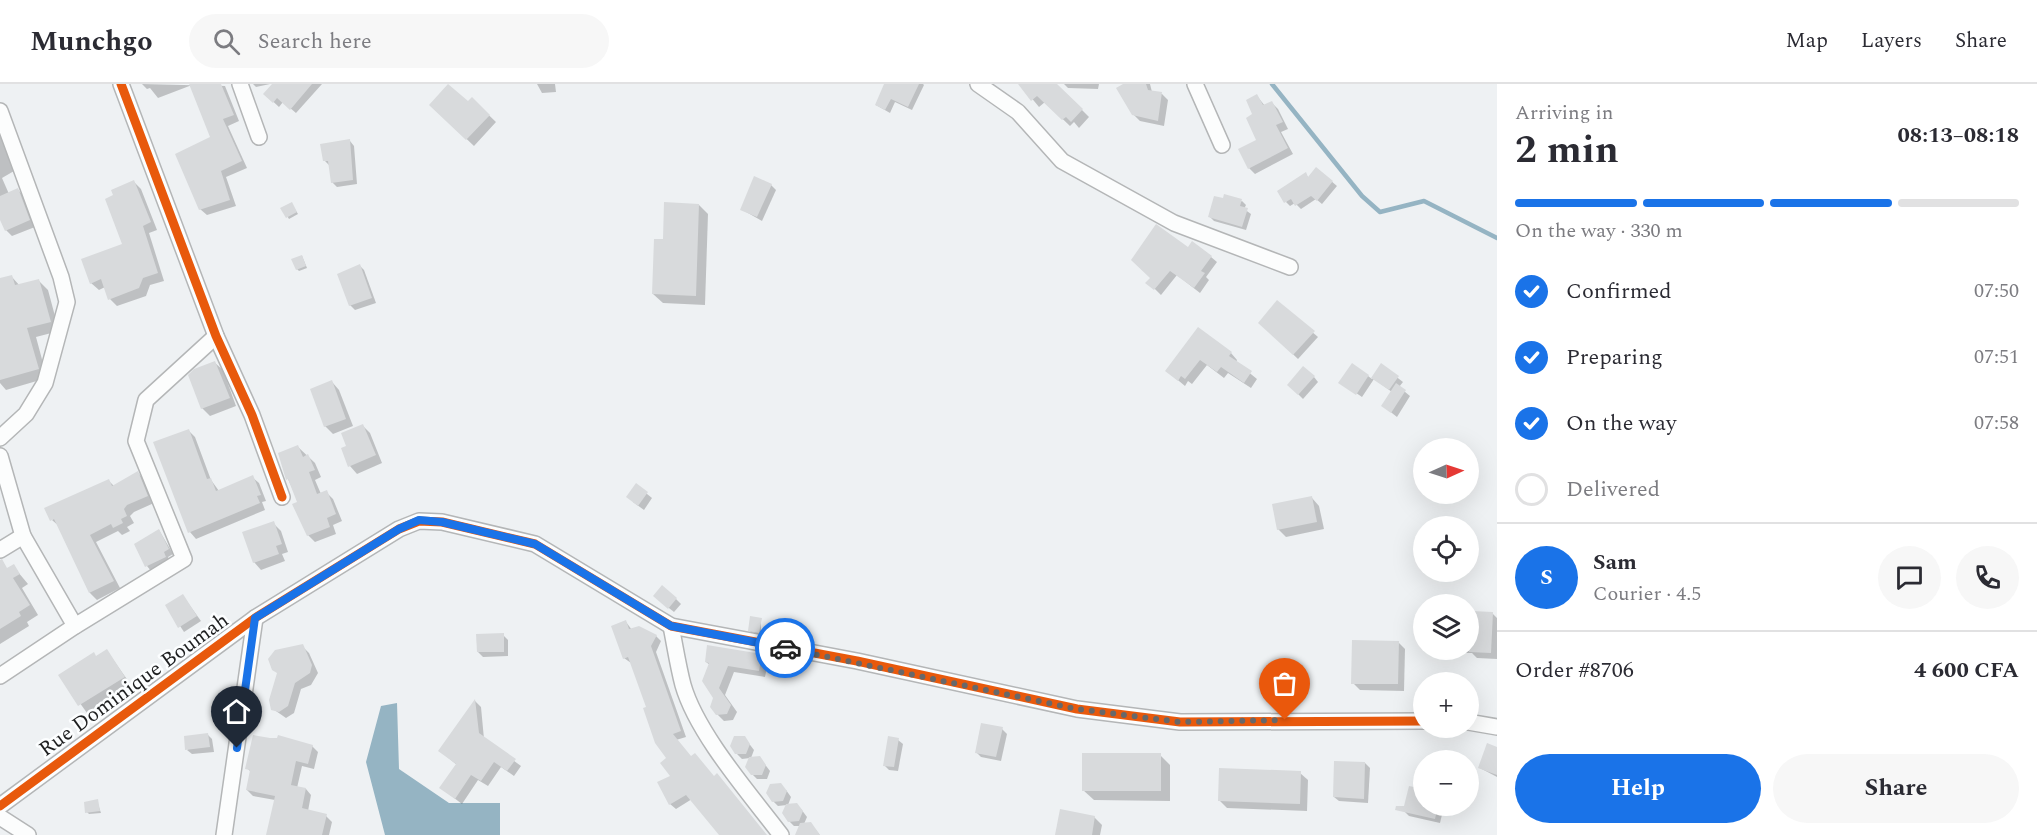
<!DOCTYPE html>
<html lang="en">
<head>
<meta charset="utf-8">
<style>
  :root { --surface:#fff; --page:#f7f7f7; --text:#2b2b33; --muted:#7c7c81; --line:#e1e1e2; --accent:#1a73e8 }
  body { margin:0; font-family:Spectral,serif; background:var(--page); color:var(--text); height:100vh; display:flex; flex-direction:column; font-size:22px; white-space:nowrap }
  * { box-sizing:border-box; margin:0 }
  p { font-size:20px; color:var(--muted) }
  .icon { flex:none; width:33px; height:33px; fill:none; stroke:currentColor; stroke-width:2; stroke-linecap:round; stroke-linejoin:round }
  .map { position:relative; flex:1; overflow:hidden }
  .details { display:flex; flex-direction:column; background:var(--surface); width:540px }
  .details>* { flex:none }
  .needle { width:39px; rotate:87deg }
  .controls { position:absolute; left:1413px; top:354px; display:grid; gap:12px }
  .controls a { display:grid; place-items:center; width:66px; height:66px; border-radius:50%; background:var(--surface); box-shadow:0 6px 24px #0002; font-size:30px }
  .pin { position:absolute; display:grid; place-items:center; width:51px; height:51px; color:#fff; margin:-62px -26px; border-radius:50% 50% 50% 0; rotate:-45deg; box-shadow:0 0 6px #0007 }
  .pin .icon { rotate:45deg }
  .courier { position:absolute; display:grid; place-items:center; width:60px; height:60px; margin:-30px; border:4px solid #1a73e8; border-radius:50%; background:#fff; color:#222; box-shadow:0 2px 8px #0007 }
  .overview em { font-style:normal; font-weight:700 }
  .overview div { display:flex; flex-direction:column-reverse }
  .overview { display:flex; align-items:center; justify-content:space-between; height:102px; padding:0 18px }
  h1 { font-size:39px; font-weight:700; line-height:45px }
  .bar { display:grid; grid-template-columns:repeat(4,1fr); gap:9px 6px; align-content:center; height:72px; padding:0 18px }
  .bar i { height:8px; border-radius:4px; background:var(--line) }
  .bar .active { background:var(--accent) }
  .bar p { grid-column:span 4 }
  .line { display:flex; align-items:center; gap:15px; padding:0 18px; border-top:2px solid var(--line) }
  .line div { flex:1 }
  .round { display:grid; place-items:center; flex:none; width:63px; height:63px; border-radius:32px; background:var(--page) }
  ol { padding:0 18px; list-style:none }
  li { display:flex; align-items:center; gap:18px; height:66px }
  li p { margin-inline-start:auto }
  li .icon { padding:6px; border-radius:50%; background:var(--accent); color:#fff; stroke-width:4 }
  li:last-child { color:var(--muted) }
  li i { width:33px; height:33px; border:3px solid var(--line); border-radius:50% }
  .primary-button { display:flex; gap:12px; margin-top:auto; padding:12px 18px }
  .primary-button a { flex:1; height:69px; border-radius:36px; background:var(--accent); color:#fff; font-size:24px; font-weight:700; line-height:69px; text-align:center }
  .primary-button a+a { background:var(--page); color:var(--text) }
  header { display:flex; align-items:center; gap:36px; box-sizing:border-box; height:84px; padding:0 30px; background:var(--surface); border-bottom:2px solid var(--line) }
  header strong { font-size:28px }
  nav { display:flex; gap:33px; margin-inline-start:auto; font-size:21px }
  .search { width:420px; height:54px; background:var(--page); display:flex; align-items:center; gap:15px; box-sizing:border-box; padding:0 21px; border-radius:33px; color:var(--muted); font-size:22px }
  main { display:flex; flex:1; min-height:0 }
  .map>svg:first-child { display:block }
  .water { fill:#95b4c3 }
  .shadow { fill:#0003 }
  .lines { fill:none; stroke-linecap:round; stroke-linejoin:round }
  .stream { stroke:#95b4c3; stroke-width:4.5 }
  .building { fill:#d8dadc }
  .street-casing { stroke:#b4b6b7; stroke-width:18 }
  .street { stroke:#fcfdfd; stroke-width:15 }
  .cycleway-casing { stroke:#fcfeff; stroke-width:13 }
  .cycleway { stroke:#e8590c; stroke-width:9 }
  .done { stroke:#67686a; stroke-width:6; stroke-dasharray:0 10.8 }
  .route { stroke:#1a73e8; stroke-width:8 }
  .labels { text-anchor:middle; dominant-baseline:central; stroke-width:5; stroke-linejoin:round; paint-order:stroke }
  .street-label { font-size:21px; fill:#1e1f20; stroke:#fcfeff }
</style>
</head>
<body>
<header>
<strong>Munchgo</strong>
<div class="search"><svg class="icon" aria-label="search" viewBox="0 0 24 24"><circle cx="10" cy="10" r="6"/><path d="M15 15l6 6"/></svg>Search here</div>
<nav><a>Map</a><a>Layers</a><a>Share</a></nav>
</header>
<main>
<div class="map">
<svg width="1497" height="751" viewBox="0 0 1497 751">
  <rect width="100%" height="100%" fill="#eef1f3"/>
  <polygon class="water" points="397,619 399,685 449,719 500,719 500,751 385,751 366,678 381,622"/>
  <g class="shadow">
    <polygon points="142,0 225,2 239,37 228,42 247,84 226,93 236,122 207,131 200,125 212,54 192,1 158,14 150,4 147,5"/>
    <polygon points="253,0 270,0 256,3"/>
    <polygon points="273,0 322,0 296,29 283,18 279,23 265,10"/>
    <polygon points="537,0 555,0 556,8 542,9"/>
    <polygon points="886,0 923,0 924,1 912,26 895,18 890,29 876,21"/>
    <polygon points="1020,0 1056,0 1089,33 1079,44 1074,38 1070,42 1045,18 1039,23"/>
    <polygon points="1064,0 1099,0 1098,5 1068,4"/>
    <polygon points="1128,0 1150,0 1152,8 1162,10 1168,16 1164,42 1140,37 1133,30"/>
    <polygon points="1257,12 1265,22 1272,19 1278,25 1288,45 1281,48 1293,70 1255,90 1249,84 1258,56"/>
    <polygon points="472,15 496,38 474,62 431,21 468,20"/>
    <polygon points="0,50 14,87 2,94 9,110 18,106 24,112 35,143 12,152 6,146 0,132"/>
    <polygon points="350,57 354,62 357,100 337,103 332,98 330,82 325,77"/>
    <polygon points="1317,85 1337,102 1322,120 1316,115 1301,125 1295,119 1290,122 1286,118 1305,90 1309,94"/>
    <polygon points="134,98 141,105 157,146 149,149 164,197 150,201 146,212 117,222 110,215 105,203 99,206 91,199 124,160"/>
    <polygon points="771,101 776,106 762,137 741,125"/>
    <polygon points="1242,117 1246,121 1244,125 1251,130 1246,146 1214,137 1210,133"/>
    <polygon points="699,121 708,130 705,221 663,219 653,210 664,157"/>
    <polygon points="293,122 298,130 289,135 282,124"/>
    <polygon points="1188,165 1211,173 1217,178 1206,193 1209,196 1200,209 1177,191 1161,211 1148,198"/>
    <polygon points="302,172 307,184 299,187 297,185"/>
    <polygon points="360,182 364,186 376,219 355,226 350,221"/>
    <polygon points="11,192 20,202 39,197 48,206 59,247 36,253 47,294 6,306 0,299 0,196"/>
    <polygon points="1277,218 1318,253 1298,275 1260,239"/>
    <polygon points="1198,245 1231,269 1237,276 1236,278 1257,295 1251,304 1228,289 1224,294 1207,281 1192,300 1188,297 1185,302 1167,287"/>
    <polygon points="215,279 223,286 236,322 210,332 202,324"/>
    <polygon points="1381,281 1403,298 1399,303 1410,312 1397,333 1383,322 1392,308 1374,295 1362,313 1343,300 1368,292 1372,295"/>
    <polygon points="1314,293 1318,298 1303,315 1289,301"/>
    <polygon points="332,298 339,306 353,342 333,350 325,342"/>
    <polygon points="363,342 370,349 382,379 357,390 350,382 348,362"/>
    <polygon points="189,347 195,353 211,396 219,407 252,393 259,399 266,417 262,418 265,426 196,455 190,448"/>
    <polygon points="298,363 315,379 321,393 315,396 321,410 326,408 333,415 342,437 333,441 336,450 315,458 308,451 299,419 288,395 280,370"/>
    <polygon points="138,389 145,396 154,419 134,428 130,432 134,439 127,443 130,447 122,451 118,447 96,458 120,504 97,516 90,509 60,443 52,436 109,397 115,403"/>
    <polygon points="636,401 652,414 644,426 633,418"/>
    <polygon points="1312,414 1319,422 1324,445 1286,453 1278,445"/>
    <polygon points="273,439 281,447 288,468 282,470 285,477 261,486 254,478"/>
    <polygon points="159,446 173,470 168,473 170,478 151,487 147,482"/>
    <polygon points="13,482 28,500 22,504 38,531 27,538 29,542 0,560 0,489"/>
    <polygon points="183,512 201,537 184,548 167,522"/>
    <polygon points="676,515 681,520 674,528 660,517"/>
    <polygon points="1492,529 1497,534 1497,575 1477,574 1472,569 1459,569 1455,566 1468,566 1468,537"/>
    <polygon points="761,536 761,550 751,548 749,546"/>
    <polygon points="626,538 632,546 656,552 661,557 656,568 686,653 676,656 692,715 676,725 670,720 672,692 669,674 631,579 624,574"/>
    <polygon points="1422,541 1424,541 1424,557 1422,556"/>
    <polygon points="503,551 508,556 508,572 483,573 478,568"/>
    <polygon points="1398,558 1405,565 1404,607 1360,606 1353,599"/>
    <polygon points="302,562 309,569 318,589 311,601 301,605 294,629 286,634 273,625"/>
    <polygon points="107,567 131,601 87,629 60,591"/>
    <polygon points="761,571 768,578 765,593 734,588 725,611 737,628 733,636 724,637 717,630 710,581 706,578"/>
    <polygon points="475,617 481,623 484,655 521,682 514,692 501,683 488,702 478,696 462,720 441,704 457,681 440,667"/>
    <polygon points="1002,645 1007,650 1001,677 981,673 976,668"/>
    <polygon points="208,651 212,655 214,668 192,670 187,666"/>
    <polygon points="744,653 754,666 751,674 760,674 770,687 767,695 757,695 752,690 750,674 742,675 737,670"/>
    <polygon points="898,656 903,660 898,687 889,686 884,681"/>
    <polygon points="312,662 318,668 314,685 302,682 297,704 306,705 311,711 308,727 326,732 332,738 329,751 267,751 275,716 253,712 247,706 251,688 247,684"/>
    <polygon points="1497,664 1497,693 1480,684"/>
    <polygon points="1160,671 1170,681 1170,717 1094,716 1083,706"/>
    <polygon points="1365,679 1370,684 1368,719 1339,717 1334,713"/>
    <polygon points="1300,689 1308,696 1307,727 1227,724 1220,717"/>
    <polygon points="786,706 791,713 788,721 801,725 807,733 804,740 811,740 820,751 801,742 794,742 789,737 787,721 778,722 773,717"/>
    <polygon points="97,717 101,729 89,730 87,728"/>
    <polygon points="1424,722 1444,722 1440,739 1409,732 1405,728"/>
    <polygon points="1094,733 1102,741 1100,751 1057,751"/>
  </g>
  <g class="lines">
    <polyline class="stream" points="1272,0 1362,112 1380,128 1424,117 1497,154"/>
  </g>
  <g class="building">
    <polygon points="189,0 221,0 234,31 223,35 242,77 221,87 230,116 199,126 175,70 210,53"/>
    <polygon points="272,0 312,0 290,26 277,14 273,19 263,10"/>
    <polygon points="448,0 468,17 472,13 490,31 466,56 429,21"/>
    <polygon points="884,0 919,0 908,23 891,15 885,26 875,21"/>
    <polygon points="1018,0 1057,0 1083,25 1071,38 1066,33 1062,36 1037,12 1031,17"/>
    <polygon points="1123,0 1146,0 1148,6 1162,8 1158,37 1132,31 1116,4"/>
    <polygon points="1257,10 1263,21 1272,17 1283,38 1276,41 1288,64 1248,85 1238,65 1256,56 1246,34 1252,30 1246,16"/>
    <polygon points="350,55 353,96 331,99 328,77 323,77 320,60"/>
    <polygon points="1316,83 1333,97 1317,117 1311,112 1295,122 1291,115 1284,119 1277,107 1306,88 1308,93"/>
    <polygon points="754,92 772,100 757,133 740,126"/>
    <polygon points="134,96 151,138 143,142 158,189 143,194 139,204 108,216 101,195 90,200 81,175 122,160 105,115 113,111 111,106"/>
    <polygon points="18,104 30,136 5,147 0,136 0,112"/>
    <polygon points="1224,110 1242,115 1240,122 1248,124 1242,143 1208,133 1214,112 1223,114"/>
    <polygon points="292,118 297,128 286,134 280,124"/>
    <polygon points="664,118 699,120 696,212 652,210 654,155 663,155"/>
    <polygon points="1156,140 1188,163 1192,157 1212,172 1201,187 1205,189 1194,204 1170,187 1154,206 1145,199 1150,194 1131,176"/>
    <polygon points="302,171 306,182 296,186 291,175"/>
    <polygon points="360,180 372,214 349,222 337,190"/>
    <polygon points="12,191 15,201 39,195 51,238 27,244 39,285 0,296 0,194"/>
    <polygon points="1277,216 1315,247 1293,271 1258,239"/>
    <polygon points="1198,243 1232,268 1229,272 1252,287 1244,299 1221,283 1217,288 1200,276 1185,295 1181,292 1178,297 1165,287"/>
    <polygon points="215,277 230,314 201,325 188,291 194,285"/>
    <polygon points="1352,279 1369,291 1356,311 1338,299"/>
    <polygon points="1381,279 1399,292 1389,306 1371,294"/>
    <polygon points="1303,282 1315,292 1298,311 1287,301"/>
    <polygon points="332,296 346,335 324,343 310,305"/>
    <polygon points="1396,299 1406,306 1391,329 1381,322"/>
    <polygon points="363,340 376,371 348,383 341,364 346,362 341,349"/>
    <polygon points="189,345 207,395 211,394 216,407 253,391 261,411 257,412 260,419 188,449 153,358"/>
    <polygon points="298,361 303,373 308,370 315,386 309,388 317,410 327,406 336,430 327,434 330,443 307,452 292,420 297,418 288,395 286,396 278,369"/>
    <polygon points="138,387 148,412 127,421 124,425 127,432 121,435 123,439 113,444 111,440 90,451 114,497 89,509 54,435 50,437 44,424 109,395 112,402"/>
    <polygon points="636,399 648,408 638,422 626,413"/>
    <polygon points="1312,412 1317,438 1277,446 1272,420"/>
    <polygon points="274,437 282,460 276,462 279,470 253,479 242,448"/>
    <polygon points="159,445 169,465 164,468 166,473 145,483 134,460"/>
    <polygon points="2,475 7,484 14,480 20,490 13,494 30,521 19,528 21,532 0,545 0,476"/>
    <polygon points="662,501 677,514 668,525 653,512"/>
    <polygon points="183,510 197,532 178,544 165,521"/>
    <polygon points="1471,527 1493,528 1491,569 1469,568"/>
    <polygon points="750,532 762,534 759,549 748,547"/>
    <polygon points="626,536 629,545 639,542 657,551 651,562 681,647 673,650 691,672 695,669 714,692 717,689 767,751 719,751 686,711 669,721 657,698 670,692 660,679 666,674 655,659 643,624 646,623 628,573 623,575 611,542"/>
    <polygon points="504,549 504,568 477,568 476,550"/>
    <polygon points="1352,556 1399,557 1398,600 1351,600"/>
    <polygon points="303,560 312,581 310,589 295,599 288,622 279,628 271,626 269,616 277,589 272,586 268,575 275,566"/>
    <polygon points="707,561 762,570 759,587 728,582 719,604 731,621 727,630 716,631 710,623 713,614 702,597 709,579 705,578"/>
    <polygon points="107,565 125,593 78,622 58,591 94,568 96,572"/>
    <polygon points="475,615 479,649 516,675 507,687 494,678 481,697 471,691 455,715 439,704 456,680 438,667"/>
    <polygon points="981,639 1003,643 996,673 975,669"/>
    <polygon points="208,649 210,663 185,666 184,652"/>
    <polygon points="253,651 270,654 277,654 278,651 313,661 308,680 296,677 291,701 306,704 302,724 327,730 322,751 266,751 275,712 246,706 250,686 245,685"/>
    <polygon points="734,652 745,652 750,660 746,670 735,670 730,662"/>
    <polygon points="888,652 899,654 894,683 883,682"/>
    <polygon points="1487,659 1497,663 1497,691 1478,684"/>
    <rect x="1082" y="669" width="79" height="38"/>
    <polygon points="760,672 766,681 762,691 751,691 745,683 749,673"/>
    <polygon points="1334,677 1365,678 1364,715 1333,713"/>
    <polygon points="1219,684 1301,687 1300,720 1218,717"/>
    <polygon points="781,699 787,707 783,717 772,718 766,709 770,700"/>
    <polygon points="1409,702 1424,705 1424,722 1438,722 1435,735 1395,726 1396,722 1404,722"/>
    <polygon points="98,715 100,727 85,729 84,718"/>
    <polygon points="797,719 803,727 799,737 788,738 782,729 786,720"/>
    <polygon points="1060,725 1095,732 1092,751 1055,751"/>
    <polygon points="811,738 820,751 795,751 800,739"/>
  </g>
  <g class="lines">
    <g class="street-casing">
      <g id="street">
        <polyline points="121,0 216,252 252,331 282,413"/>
        <polyline points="240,0 259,53"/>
        <polyline points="978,0 1018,28 1062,77 1174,139 1290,183"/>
        <polyline points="1195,0 1222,61"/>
        <polyline points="0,27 61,193 67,218 45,299 26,330 0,354"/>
        <polyline points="0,372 23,452 75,542"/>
        <polyline points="0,466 23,452"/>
        <path d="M 671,542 C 675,562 678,582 683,601 C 697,650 750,710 781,751"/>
        <polyline points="0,592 75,542 184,475 136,357 146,316 216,252"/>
        <polyline points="1468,638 1497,643"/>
        <polyline points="0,722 255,534 399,445 419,437 442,438 535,460 671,542 857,577 1077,625 1180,638 1424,637"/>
        <polyline points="0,733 28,751"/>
        <polyline points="224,751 255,534"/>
      </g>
    </g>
    <use href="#street" class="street"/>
    <g class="cycleway-casing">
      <g id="cycleway">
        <polyline points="121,0 216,252 252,331 282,413"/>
        <polyline points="0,722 255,534 399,445 419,437 442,438 535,460 671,542 857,577 1077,625 1180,638 1424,637"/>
      </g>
    </g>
    <use href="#cycleway" class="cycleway"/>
  </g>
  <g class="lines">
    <polyline class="done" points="785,564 1077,625 1180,638 1285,636"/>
    <polyline class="route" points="237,664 255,534 399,445 419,436 442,438 535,460 671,542 785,564"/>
  </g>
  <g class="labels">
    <g class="street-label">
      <text transform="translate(134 601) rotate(-36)">Rue Dominique Boumah</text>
    </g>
  </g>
</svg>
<div class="controls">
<a><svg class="needle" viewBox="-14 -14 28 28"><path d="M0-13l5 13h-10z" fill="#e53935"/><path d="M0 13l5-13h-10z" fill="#7c7c81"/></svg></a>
<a><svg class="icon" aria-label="locate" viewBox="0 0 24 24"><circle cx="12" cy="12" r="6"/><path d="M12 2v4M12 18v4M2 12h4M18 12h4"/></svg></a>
<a><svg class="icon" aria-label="layers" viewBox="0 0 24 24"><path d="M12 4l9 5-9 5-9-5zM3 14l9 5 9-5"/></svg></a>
<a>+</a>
<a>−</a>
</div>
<div class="pin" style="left:1285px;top:636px;background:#ea580c"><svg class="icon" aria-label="bag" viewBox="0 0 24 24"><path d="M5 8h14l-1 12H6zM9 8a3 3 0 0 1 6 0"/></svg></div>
<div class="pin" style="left:237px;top:664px;background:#1f2937"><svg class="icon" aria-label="home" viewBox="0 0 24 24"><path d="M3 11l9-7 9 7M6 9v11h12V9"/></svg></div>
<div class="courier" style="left:785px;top:564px"><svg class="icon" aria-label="car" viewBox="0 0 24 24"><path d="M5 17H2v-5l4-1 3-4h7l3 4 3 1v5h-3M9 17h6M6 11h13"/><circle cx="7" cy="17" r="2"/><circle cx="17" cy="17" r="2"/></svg></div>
</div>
<section class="details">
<div class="overview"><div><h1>2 min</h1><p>Arriving in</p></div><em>08:13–08:18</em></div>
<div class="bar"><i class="active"></i><i class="active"></i><i class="active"></i><i></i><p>On the way · 330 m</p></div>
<ol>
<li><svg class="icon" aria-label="check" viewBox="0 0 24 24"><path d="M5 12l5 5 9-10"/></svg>Confirmed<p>07:50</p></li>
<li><svg class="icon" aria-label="check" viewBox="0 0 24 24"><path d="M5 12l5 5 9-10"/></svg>Preparing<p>07:51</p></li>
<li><svg class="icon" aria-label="check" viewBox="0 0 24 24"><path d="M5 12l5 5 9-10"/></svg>On the way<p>07:58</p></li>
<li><i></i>Delivered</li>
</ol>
<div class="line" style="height:108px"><b class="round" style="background:var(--accent);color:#fff">S</b><div><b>Sam</b><p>Courier · 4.5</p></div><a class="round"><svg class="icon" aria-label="chat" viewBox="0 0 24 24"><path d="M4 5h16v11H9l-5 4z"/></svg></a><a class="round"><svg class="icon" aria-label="phone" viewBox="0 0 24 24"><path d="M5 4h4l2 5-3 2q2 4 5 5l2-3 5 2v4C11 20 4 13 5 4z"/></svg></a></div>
<div class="line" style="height:78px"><div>Order #8706</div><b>4 600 CFA</b></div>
<div class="primary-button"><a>Help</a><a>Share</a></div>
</section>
</main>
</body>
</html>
